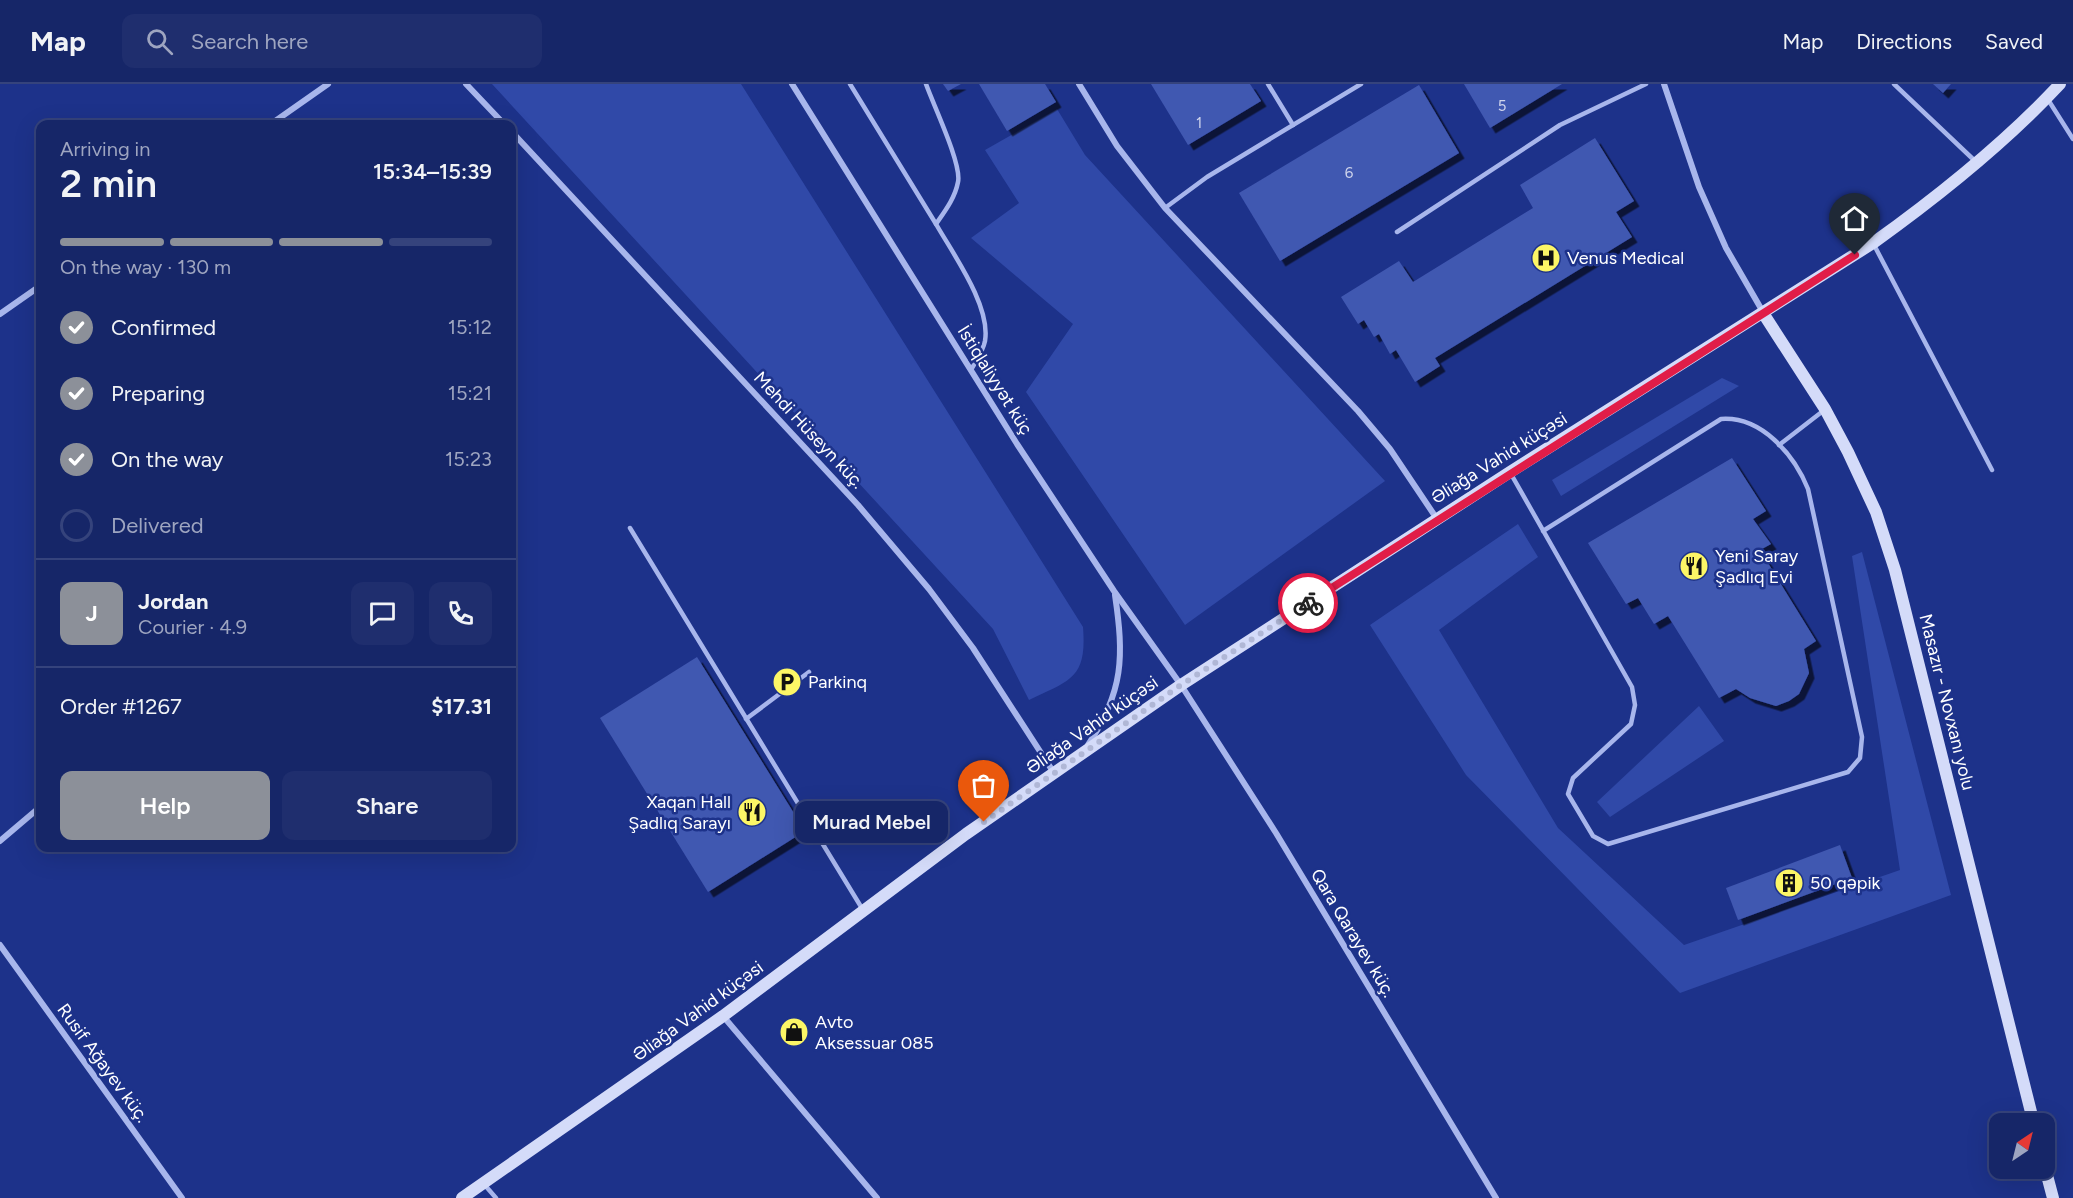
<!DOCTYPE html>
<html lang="en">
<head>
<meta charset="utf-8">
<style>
  :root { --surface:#162668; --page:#1f2e6e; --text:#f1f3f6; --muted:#9ea5c0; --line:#35437c; --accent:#8c9099 }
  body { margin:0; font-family:Figtree,sans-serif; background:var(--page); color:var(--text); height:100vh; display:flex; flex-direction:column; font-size:22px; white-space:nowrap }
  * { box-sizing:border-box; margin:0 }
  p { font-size:20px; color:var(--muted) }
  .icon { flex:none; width:33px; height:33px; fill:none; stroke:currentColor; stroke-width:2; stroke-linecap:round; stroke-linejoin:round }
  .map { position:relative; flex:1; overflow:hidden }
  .panel { position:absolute; left:36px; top:36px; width:480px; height:732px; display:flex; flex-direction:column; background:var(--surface); border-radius:12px; box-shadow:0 6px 24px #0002,0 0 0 2px var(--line) }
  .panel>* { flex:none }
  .needle { width:39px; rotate:35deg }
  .buttons { position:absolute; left:1989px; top:1029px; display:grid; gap:12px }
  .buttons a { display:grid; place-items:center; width:66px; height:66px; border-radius:12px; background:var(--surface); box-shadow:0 6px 24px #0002,0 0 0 2px var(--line); font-size:30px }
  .pin { position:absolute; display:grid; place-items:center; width:51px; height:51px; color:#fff; margin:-62px -26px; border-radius:50% 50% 50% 0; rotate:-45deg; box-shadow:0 0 6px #0007 }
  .pin .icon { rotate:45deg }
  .courier { position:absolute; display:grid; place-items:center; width:60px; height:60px; margin:-30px; border:4px solid #e11d48; border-radius:50%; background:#fff; color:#222; box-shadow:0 2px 8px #0007 }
  .bubble { position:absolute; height:42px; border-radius:12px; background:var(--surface); box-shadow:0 6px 24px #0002,0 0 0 2px var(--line); font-size:20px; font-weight:600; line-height:42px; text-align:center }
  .head em { font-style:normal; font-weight:600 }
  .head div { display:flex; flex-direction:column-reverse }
  .head { display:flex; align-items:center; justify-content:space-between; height:102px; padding:0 24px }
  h1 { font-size:39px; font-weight:600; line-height:45px }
  .bar { display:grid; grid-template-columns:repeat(4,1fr); gap:9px 6px; align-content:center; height:72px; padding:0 24px }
  .bar i { height:8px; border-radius:4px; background:var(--line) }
  .bar .on { background:var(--accent) }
  .bar p { grid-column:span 4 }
  .line { display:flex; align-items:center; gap:15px; padding:0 24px; border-top:2px solid var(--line) }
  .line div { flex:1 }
  .round { display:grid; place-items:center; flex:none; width:63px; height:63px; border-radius:12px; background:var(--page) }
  ol { padding:0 24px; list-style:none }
  li { display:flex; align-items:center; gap:18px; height:66px }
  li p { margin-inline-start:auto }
  li .icon { padding:6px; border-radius:50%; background:var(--accent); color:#fff; stroke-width:4 }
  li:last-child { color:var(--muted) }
  li i { width:33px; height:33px; border:3px solid var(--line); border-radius:50% }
  .button { display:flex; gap:12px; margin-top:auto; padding:12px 24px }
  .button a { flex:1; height:69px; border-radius:12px; background:var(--accent); color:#fff; font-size:24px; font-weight:600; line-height:69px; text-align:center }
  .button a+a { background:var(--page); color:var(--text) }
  header { display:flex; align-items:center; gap:36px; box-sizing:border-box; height:84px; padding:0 30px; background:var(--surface); border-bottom:2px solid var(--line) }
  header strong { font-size:28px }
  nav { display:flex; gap:33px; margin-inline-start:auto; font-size:21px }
  .search { width:420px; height:54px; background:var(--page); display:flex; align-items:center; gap:15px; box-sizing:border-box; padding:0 21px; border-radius:12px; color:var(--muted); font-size:22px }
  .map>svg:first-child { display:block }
  .green { fill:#3049a8 }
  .building { fill:#4158b1; filter:url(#shadow) }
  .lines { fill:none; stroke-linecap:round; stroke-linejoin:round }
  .lane { stroke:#a8b6ec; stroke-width:4.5 }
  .street { stroke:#a8b6ec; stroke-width:6 }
  .secondary { stroke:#d4dbf9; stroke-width:12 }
  .done { stroke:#b0b7d6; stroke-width:6; stroke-dasharray:0 10.8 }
  .route { stroke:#e11d48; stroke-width:8 }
  .labels { text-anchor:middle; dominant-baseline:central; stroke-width:5; stroke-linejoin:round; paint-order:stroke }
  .number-label { font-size:15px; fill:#d0d5ec }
  .poi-label { font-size:18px; fill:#fff; stroke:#1d328a; text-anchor:start }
  .street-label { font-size:18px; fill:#fff; stroke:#1d328a }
</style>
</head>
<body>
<header>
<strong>Map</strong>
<div class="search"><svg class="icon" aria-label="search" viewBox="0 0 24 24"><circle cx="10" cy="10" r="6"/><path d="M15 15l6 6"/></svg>Search here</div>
<nav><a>Map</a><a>Directions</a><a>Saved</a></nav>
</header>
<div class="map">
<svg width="2073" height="1114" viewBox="0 0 2073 1114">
  <defs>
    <filter id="shadow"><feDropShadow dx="5.5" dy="5.5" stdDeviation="0" flood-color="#0009"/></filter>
  </defs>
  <rect width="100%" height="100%" fill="#1d328a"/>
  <g class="green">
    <path d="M 492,0 L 741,0 L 1083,543 C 1087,594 1071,596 1029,616 L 993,545 Z"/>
    <polygon points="1057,25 1085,71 1385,397 1185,541 1026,308 1073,240 971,154 1019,119 985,66"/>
    <polygon points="1722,294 1739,302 1561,412 1552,396"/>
    <polygon points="1518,440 1538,473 1439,546 1558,744 1684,861 1900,786 1852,472 1862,468 1951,811 1680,909 1466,691 1370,541"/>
    <polygon points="1699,622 1724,657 1610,733 1597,718"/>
  </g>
  <g class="building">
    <polygon points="943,0 961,0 948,7"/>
    <polygon points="979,0 1045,0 1056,18 1007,47"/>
    <polygon points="1151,0 1250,0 1261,17 1188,61"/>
    <polygon points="1464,0 1562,0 1490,44"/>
    <polygon points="1933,0 1951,0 1943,9"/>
    <polygon points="1419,1 1459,69 1280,177 1239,109"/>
    <polygon points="1595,54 1634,117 1616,128 1632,153 1435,274 1440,282 1415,298 1396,266 1390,270 1379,250 1374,253 1364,236 1358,240 1341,213 1399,177 1413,198 1533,124 1520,101"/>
    <polygon points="1732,374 1766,427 1753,435 1771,460 1760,466 1816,557 1804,565 1809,589 1799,610 1789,617 1776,622 1750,614 1736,605 1719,614 1668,532 1654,540 1638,514 1626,520 1588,459"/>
    <polygon points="697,573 805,747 708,808 600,634"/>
    <polygon points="1840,761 1852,794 1738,836 1726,804"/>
  </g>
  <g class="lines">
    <g class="lane">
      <polyline points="850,0 936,140"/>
      <path d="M 926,0 C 933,20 962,80 958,98 C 955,114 945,127 936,140 C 953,170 991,222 985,257 C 983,267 976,277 971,286"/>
      <polyline points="1268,0 1293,41"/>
      <polyline points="1894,0 1975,77"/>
      <polyline points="2047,14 2073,55"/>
      <polyline points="1165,124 1207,93 1361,0"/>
      <polyline points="1397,148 1560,41 1646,0"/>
      <polyline points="1873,159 1992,386"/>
      <polyline points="1779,361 1823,327"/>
      <path d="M 1511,390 L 1632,603 L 1635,621 L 1631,640 L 1573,694 L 1568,710 L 1593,752 L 1608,760 L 1848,688 L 1860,674 L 1862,653 L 1808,405 C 1794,370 1761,332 1721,335 L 1543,447"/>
      <polyline points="630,444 863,826"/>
      <polyline points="746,635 809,588"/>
      <polyline points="483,1099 496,1114"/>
    </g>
    <g class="street">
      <polyline points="466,0 504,40"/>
      <polyline points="792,0 1017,360 1114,507 1181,601 1276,749 1496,1114"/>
      <polyline points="1079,0 1117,62 1165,124 1358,327 1390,365 1437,435"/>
      <polyline points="1664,0 1699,103 1726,164 1763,228"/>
      <polyline points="271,40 328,0"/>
      <polyline points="512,48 858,421 929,505 973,564 1054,689"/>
      <polyline points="0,230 40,202"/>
      <path d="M 1088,661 C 1124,607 1124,572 1115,511"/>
      <polyline points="0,757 40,723"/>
      <polyline points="0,861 182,1114"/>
      <polyline points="723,932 877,1114"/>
    </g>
    <g class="secondary">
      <polyline points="1763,229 1825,325 1848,368 1876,428 1895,486 2034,1040"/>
      <polyline points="2044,1080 2053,1114"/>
      <path d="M 462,1114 L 723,932 L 966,750 L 1181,601 L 1510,388 L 1873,159 C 1940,111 2004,60 2060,0"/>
    </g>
  </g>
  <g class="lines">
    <polyline class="done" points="984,738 1181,601 1308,519"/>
    <polyline class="route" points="1308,519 1855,171"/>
  </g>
  <defs>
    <g id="hospital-disc" transform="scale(1.5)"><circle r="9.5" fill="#fcf666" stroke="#1d328a"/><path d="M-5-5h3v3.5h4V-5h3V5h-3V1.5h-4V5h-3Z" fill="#111"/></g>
    <g id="restaurant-disc" transform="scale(1.5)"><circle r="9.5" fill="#fcf666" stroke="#1d328a"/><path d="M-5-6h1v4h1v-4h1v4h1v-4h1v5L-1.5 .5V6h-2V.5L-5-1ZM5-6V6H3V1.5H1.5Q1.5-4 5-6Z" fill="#111"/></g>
    <g id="parking-disc" transform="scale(1.5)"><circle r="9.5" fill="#fcf666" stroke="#1d328a"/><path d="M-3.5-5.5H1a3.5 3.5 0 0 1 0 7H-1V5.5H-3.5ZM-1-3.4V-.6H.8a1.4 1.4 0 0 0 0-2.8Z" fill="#111"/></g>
    <g id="building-disc" transform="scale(1.5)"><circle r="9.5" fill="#fcf666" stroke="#1d328a"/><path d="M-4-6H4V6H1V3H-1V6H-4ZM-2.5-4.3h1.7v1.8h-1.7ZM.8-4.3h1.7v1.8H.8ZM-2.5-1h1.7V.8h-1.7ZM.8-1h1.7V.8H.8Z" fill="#111"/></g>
    <g id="shop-disc" transform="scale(1.5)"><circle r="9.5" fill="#fcf666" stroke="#1d328a"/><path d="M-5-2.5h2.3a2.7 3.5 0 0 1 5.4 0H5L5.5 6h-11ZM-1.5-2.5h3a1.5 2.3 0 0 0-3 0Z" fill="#111"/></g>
  </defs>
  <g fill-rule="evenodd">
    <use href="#hospital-disc" x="1546" y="174"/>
    <use href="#restaurant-disc" x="1694" y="482"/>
    <use href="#parking-disc" x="787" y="598"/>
    <use href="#restaurant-disc" x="752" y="728"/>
    <use href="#building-disc" x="1789" y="799"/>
    <use href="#shop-disc" x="794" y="948"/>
  </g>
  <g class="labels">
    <g class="number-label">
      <text x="1502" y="22">5</text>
      <text x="1199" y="39">1</text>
      <text x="1349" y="89">6</text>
    </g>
    <g class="poi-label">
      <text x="1567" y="174">Venus Medical</text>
      <text x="1715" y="472">Yeni Saray<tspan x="1715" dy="21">Şadlıq Evi</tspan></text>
      <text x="808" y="598">Parkinq</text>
      <text x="731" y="718" text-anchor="end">Xaqan Hall<tspan x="731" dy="21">Şadlıq Sarayı</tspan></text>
      <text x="1810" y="799">50 qəpik</text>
      <text x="815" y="938">Avto<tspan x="815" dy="21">Aksessuar 085</tspan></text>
    </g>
    <g class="street-label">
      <text transform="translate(995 296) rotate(58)">İstiqlaliyyət küç</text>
      <text transform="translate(809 346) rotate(47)">Mehdi Hüseyn küç.</text>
      <text transform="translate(1499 374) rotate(-32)">Əliağa Vahid küçəsi</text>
      <text transform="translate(1947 618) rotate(76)">Masazır - Novxanı yolu</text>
      <text transform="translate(1092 641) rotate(-35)">Əliağa Vahid küçəsi</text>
      <text transform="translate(1353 849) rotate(59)">Qara Qarayev küç.</text>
      <text transform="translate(698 927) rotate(-36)">Əliağa Vahid küçəsi</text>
      <text transform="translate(103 979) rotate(54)">Rusif Ağayev küç.</text>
    </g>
  </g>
</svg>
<div class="buttons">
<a><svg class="needle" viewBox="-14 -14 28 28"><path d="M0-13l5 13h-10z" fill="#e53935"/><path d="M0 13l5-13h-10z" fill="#9ea5c0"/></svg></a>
</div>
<div class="pin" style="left:984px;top:738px;background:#ea580c"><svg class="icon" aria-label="bag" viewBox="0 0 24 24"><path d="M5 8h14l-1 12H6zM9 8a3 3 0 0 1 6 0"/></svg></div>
<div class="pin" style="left:1855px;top:171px;background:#1f2937"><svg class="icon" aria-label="home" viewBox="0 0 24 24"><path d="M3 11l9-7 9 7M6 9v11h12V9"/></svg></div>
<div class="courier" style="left:1308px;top:519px"><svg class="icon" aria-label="bike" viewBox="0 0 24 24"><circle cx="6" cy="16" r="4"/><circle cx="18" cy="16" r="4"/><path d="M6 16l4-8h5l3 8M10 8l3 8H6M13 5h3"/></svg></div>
<div class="bubble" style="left:795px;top:717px;width:153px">Murad Mebel</div>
<section class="panel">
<div class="head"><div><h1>2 min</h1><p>Arriving in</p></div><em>15:34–15:39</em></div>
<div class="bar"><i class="on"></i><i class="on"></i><i class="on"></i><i></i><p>On the way · 130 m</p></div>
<ol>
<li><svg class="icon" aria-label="check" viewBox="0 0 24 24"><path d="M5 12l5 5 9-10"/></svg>Confirmed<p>15:12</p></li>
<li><svg class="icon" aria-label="check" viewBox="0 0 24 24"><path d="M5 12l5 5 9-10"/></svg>Preparing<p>15:21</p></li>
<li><svg class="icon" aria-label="check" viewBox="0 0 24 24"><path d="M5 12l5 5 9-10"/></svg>On the way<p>15:23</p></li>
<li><i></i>Delivered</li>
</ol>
<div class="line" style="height:108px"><b class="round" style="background:var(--accent);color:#fff">J</b><div><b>Jordan</b><p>Courier · 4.9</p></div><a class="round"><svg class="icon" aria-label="chat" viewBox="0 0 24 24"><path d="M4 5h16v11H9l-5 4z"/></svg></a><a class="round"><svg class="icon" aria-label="phone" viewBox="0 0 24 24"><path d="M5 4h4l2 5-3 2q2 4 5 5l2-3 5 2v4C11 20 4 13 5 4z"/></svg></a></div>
<div class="line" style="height:78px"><div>Order #1267</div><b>$17.31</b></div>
<div class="button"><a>Help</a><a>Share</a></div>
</section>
</div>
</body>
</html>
